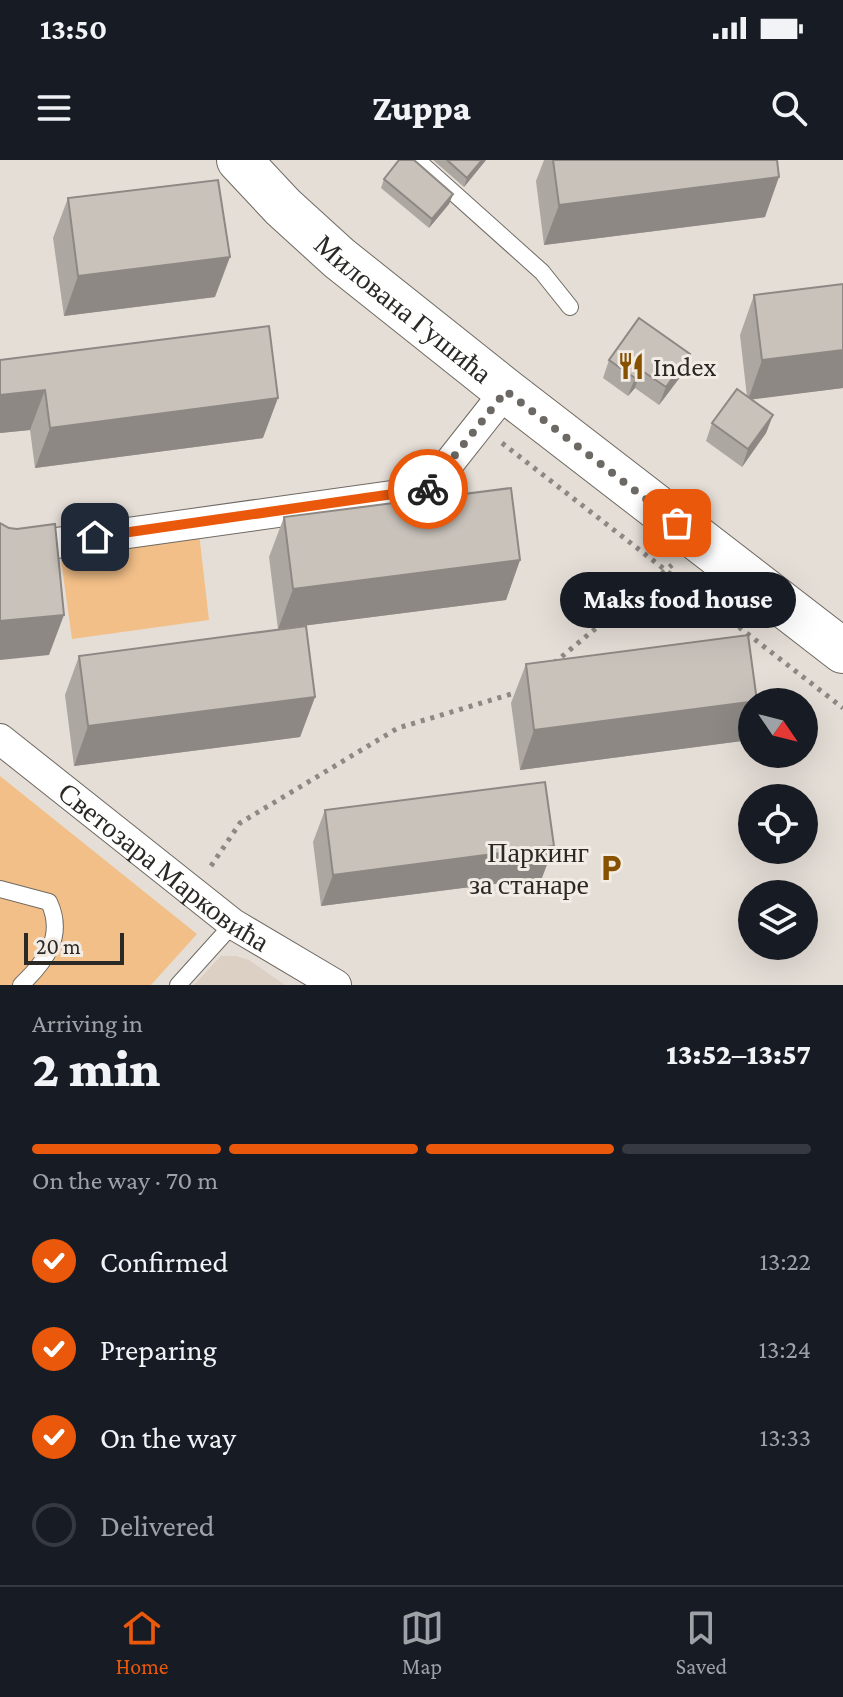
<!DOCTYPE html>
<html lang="en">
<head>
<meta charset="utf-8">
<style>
  :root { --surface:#171b24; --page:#20242c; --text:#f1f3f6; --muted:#9ea1a6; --line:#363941; --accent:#ea580c }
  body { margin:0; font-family:"Crimson Pro",serif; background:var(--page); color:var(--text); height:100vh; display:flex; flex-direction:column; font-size:30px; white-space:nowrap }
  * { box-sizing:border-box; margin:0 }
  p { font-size:26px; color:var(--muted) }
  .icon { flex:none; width:44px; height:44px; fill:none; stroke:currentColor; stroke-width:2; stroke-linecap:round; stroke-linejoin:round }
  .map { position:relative; height:825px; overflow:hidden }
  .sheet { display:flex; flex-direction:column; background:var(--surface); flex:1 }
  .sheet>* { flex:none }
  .needle { width:52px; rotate:125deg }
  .controls { position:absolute; left:738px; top:528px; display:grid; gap:16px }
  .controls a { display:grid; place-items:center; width:80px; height:80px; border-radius:50%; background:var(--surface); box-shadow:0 8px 32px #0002; font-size:40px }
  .scale { position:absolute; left:24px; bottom:20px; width:100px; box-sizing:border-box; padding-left:8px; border:4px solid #2b2926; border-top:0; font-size:22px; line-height:28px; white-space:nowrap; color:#2b2926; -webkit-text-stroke:6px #f3ece5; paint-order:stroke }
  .pin { position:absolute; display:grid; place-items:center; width:68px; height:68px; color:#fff; margin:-34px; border-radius:16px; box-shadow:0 4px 12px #0006 }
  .courier { position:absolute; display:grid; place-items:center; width:80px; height:80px; margin:-40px; border:6px solid #ea580c; border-radius:50%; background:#fff; color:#222; box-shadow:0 2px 10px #0007 }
  .bubble { position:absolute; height:56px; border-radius:28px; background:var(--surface); box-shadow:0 8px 32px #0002; font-size:26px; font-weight:800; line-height:56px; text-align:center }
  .summary em { font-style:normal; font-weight:800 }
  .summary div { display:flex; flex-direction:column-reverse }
  .summary { display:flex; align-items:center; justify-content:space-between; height:136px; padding:0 32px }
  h1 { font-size:52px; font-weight:800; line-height:60px }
  .bar { display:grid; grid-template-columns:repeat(4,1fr); gap:12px 8px; align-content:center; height:96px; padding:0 32px }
  .bar i { height:10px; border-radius:6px; background:var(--line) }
  .bar .current { background:var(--accent) }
  .bar p { grid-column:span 4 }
  ol { padding:0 32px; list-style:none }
  li { display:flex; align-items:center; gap:24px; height:88px }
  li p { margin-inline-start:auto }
  li .icon { padding:8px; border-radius:50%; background:var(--accent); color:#fff; stroke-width:4 }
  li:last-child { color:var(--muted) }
  li i { width:44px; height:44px; border:4px solid var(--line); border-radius:50% }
  .status { display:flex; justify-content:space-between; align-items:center; height:56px; padding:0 40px; background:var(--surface); direction:ltr }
  .status svg { height:22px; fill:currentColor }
  header { display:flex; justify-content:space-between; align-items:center; height:104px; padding:0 32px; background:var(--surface); font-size:36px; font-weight:800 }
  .tabs { display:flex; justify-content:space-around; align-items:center; height:112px; border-top:2px solid var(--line); background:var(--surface); font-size:22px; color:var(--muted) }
  .tabs a { display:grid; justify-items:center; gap:4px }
  .tabs .current { color:var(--accent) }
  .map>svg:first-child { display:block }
  .built { fill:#dccfc3 }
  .green { fill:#f3bf88 }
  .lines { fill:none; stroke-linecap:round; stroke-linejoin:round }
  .lane-casing { stroke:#6f6962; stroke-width:18 }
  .street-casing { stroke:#6f6962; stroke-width:32 }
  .secondary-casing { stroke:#6f6962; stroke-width:46 }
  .path { stroke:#8c8883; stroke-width:5; stroke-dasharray:4 6; stroke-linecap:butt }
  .lane { stroke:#fff; stroke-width:16 }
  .street { stroke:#fff; stroke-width:30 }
  .secondary { stroke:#fff; stroke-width:44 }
  .wall { fill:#ada7a1 }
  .shaded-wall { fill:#8d8883 }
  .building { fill:#c9c2bb; stroke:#8d8883; stroke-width:2 }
  .done { stroke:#6c6864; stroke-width:8; stroke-dasharray:0 14.4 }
  .route { stroke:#ea580c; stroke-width:10 }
  .labels { text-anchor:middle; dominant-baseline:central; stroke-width:6; stroke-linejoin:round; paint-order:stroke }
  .street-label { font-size:28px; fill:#2b2926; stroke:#f3ece5 }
  .poi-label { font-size:28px; fill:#2b2926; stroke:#f3ece5; text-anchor:start }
</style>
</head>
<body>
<div class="status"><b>13:50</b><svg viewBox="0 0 49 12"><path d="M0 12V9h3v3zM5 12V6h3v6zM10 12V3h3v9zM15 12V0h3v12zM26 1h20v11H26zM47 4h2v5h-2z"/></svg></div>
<header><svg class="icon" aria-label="menu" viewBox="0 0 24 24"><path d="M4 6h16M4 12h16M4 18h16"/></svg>Zuppa<svg class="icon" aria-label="search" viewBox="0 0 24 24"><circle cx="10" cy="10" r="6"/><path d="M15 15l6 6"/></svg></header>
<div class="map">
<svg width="843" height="825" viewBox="0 0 843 825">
  <rect width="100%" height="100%" fill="#e5ded7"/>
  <polygon class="built" points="221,796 236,796 249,800 285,825 194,825"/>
  <g class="green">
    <polygon points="199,373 209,460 72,479 60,393"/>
    <polygon points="0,616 197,774 151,825 0,825"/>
  </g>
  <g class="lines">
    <g class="lane-casing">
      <g id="lane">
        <polyline points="417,0 542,112 570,147"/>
        <path d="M 0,729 L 49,742 C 65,776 46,801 21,825"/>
        <polyline points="178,825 233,764"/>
      </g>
    </g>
    <g class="street-casing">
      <g id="street">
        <polyline points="0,391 427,331 506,231"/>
        <path id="s1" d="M 0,579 L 233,764 L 336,825"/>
      </g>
    </g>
    <g class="secondary-casing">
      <g id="secondary">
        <path id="s2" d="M 239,0 L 283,47 L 339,98 L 506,231 L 843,491"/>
      </g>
    </g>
    <g class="path">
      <polyline points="502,283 843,548"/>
      <polyline points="554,503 672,405"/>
      <polyline points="211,706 240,663 398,568 518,532"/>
    </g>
    <use href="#lane" class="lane"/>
    <use href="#street" class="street"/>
    <use href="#secondary" class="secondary"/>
  </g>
  <g class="wall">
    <polygon points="433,0 486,0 464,27"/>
    <polygon points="544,0 777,0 765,57 544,85 536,21"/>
    <polygon points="384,19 453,34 449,44 429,68 381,28"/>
    <polygon points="68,38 215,137 64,156 53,78"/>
    <polygon points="843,124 843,228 751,239 773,255 766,273 742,307 706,281 712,263 747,237 740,175 754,135"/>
    <polygon points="0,200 263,278 35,308 30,270 0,273"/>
    <polygon points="609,200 684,212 659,245 635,228 628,236 603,218"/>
    <polygon points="284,357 520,400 506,440 278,469 269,397"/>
    <polygon points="79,496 315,537 300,577 74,606 65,535"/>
    <polygon points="526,504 752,542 752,554 742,581 520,610 511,543"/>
    <polygon points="325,650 542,718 321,746 313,682"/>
  </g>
  <g class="shaded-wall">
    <polygon points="482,0 486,0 464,27 467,18"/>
    <polygon points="779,17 765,57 544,85 559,45"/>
    <polygon points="453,34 449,44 429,68 432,59"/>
    <polygon points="230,97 215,137 64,156 78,116"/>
    <polygon points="843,190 843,228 748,240 762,200"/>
    <polygon points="690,194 684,212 659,245 666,227"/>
    <polygon points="641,210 635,228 628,236 635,218"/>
    <polygon points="45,230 30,270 0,273 0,235"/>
    <polygon points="278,238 263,278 35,308 50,268"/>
    <polygon points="773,255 766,273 742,307 748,289"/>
    <polygon points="520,400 506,440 278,469 293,429"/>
    <polygon points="64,455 49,495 0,500 0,461"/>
    <polygon points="315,537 300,577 74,606 88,566"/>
    <polygon points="752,542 752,554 742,581 520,610 534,570"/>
    <polygon points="554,686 542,718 321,746 333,715"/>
  </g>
  <g class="building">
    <polygon points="399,0 414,0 453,34 432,59 384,19"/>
    <polygon points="447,0 482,0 467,18"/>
    <polygon points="553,0 777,0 779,17 559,45"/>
    <polygon points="218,20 230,97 78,116 68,38"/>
    <polygon points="843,124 843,190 762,200 754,135"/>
    <polygon points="639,158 690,194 666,227 641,210 635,218 609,200"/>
    <polygon points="269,166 278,238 50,268 45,230 0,235 0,200"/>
    <polygon points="737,229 773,255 748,289 712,263"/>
    <polygon points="511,328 520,400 293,429 284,357"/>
    <polygon points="0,363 9,368 17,369 55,364 64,455 0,461"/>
    <polygon points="306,466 315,537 88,566 79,496"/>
    <polygon points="748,475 757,541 534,570 526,504"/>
    <polygon points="545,622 554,686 333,715 325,650"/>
  </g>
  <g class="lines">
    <polyline class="done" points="428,329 506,231 677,363"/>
    <polyline class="route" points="95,377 428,329"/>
  </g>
  <defs>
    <g id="restaurant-bare" transform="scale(2.16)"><path d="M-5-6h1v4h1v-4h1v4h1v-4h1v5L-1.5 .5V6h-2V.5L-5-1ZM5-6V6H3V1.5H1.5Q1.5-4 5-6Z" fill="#875200" stroke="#f3ece5" stroke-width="2.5" paint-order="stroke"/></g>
    <g id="parking-bare" transform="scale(2.16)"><path d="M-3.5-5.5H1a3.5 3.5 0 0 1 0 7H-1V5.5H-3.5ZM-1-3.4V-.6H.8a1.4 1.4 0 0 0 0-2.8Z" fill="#875200" stroke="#f3ece5" stroke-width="2.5" paint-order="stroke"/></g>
  </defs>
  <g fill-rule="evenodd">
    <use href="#restaurant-bare" x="631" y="206"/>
    <use href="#parking-bare" x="611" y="708"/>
  </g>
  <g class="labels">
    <g class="street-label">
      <text stroke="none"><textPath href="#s2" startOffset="222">Милована Гушића</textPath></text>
      <text stroke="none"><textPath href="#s1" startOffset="208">Светозара Марковића</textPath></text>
    </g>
    <g class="poi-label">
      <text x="653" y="206">Index</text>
      <text x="589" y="692" text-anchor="end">Паркинг<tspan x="589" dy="32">за станаре</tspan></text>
    </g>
  </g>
</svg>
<div class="controls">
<a><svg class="needle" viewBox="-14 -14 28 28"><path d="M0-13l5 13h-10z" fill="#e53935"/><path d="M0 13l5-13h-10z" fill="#9ea1a6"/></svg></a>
<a><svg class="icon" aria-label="locate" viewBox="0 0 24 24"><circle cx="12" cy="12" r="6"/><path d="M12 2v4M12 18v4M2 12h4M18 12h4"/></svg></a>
<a><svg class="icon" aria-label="layers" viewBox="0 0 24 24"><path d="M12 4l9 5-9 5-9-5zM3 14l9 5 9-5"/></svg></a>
</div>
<div class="scale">20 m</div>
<div class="pin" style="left:677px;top:363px;background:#ea580c"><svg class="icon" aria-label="bag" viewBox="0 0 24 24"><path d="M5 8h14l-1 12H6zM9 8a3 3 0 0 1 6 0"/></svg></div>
<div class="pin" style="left:95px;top:377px;background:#1f2937"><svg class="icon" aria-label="home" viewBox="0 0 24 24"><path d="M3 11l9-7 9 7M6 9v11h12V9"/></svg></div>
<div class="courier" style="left:428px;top:329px"><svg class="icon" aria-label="bike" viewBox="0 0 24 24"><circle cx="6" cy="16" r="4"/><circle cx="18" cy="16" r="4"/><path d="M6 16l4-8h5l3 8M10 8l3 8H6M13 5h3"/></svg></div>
<div class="bubble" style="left:560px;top:412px;width:236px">Maks food house</div>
</div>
<section class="sheet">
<div class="summary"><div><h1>2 min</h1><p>Arriving in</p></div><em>13:52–13:57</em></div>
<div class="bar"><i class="current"></i><i class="current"></i><i class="current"></i><i></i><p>On the way · 70 m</p></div>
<ol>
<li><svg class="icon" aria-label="check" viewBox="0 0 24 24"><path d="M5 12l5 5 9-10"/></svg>Confirmed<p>13:22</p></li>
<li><svg class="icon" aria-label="check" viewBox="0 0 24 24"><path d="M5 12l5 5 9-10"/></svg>Preparing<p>13:24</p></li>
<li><svg class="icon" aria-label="check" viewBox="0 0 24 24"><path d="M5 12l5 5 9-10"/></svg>On the way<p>13:33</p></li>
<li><i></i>Delivered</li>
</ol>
</section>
<nav class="tabs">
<a class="current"><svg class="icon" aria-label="home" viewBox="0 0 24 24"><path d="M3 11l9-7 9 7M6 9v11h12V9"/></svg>Home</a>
<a><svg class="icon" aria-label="map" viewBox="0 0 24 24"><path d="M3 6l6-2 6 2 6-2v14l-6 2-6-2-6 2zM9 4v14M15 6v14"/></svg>Map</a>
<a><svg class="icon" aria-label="saved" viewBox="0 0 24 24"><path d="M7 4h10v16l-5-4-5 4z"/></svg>Saved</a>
</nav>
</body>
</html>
